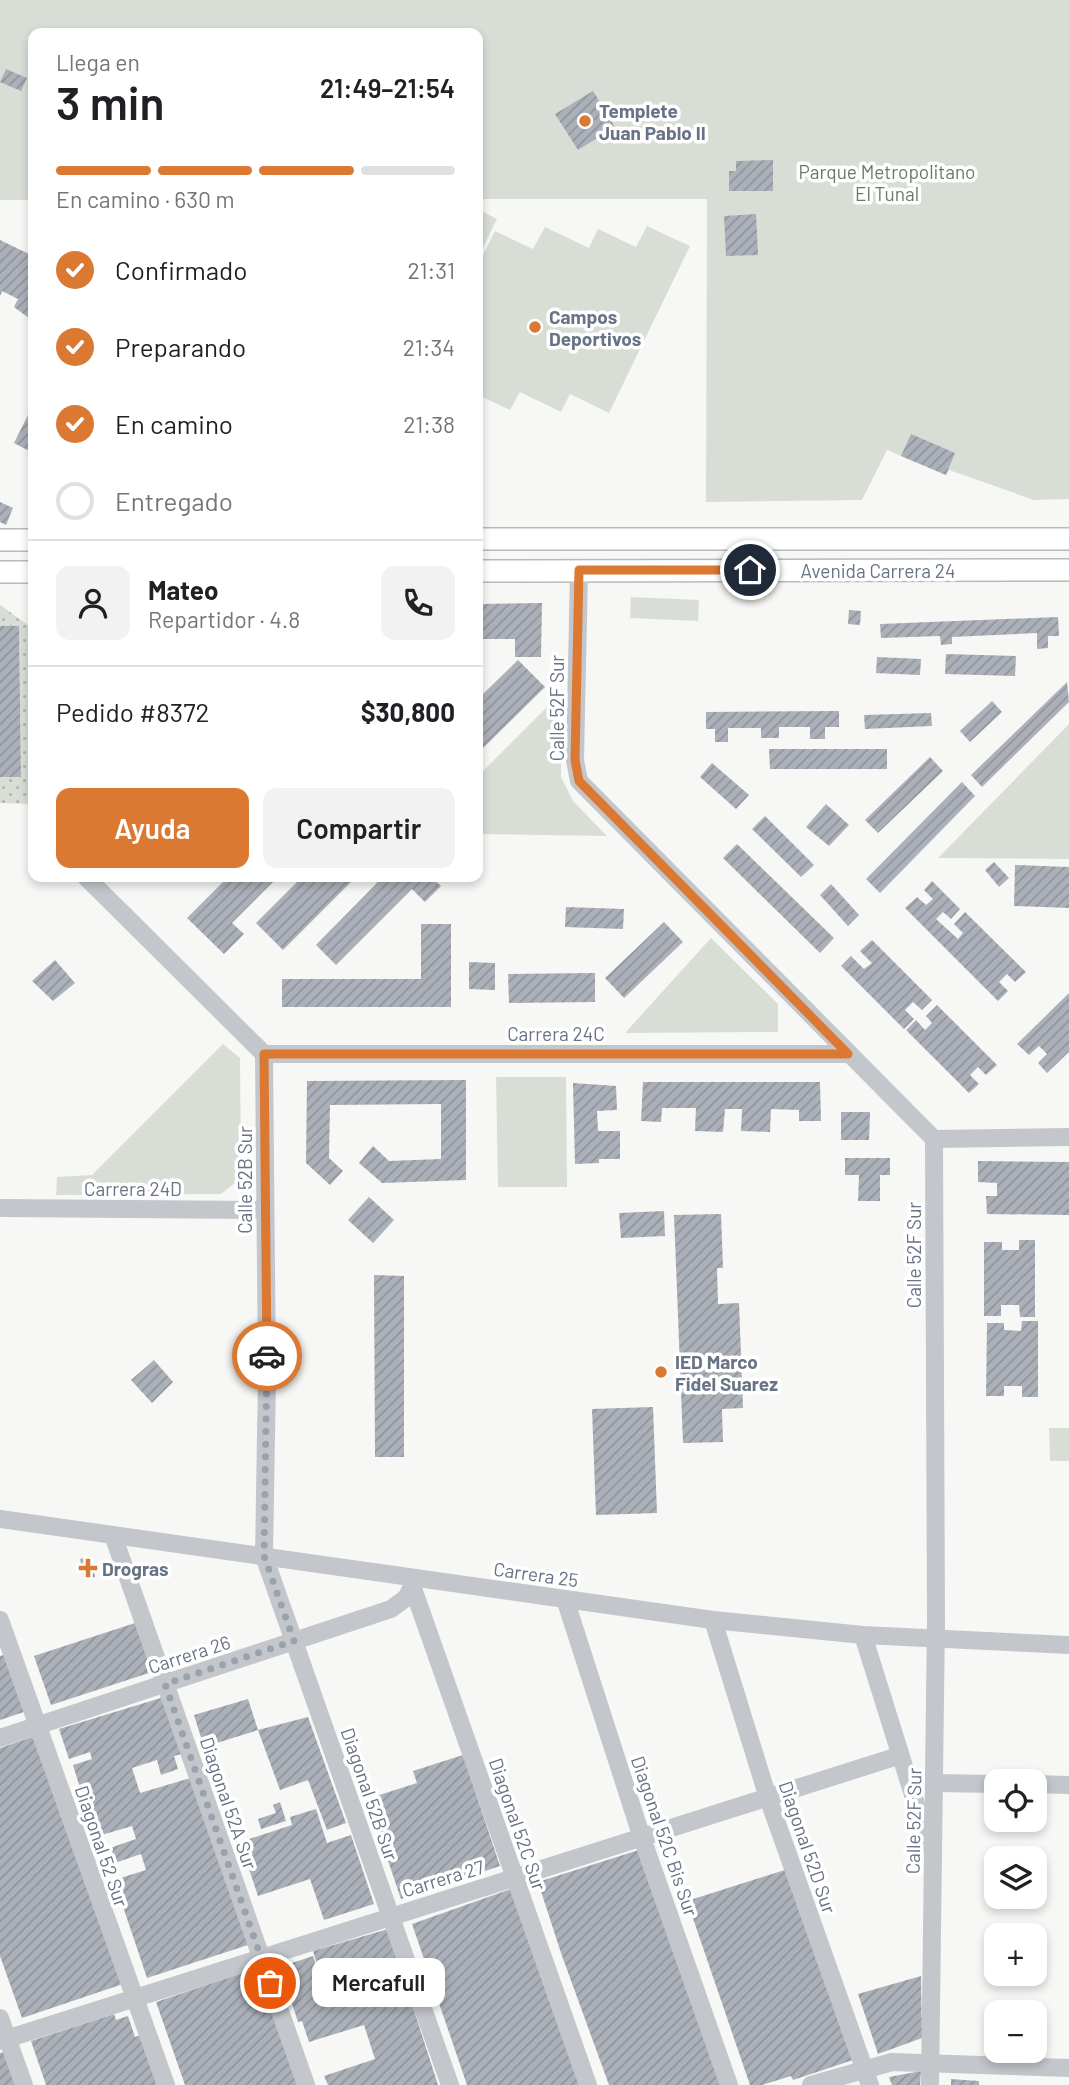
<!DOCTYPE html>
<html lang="es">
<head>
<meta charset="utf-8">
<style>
  :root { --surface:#fff; --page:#f2f2f2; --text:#202124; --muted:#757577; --line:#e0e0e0; --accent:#db7832 }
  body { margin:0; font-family:Barlow,sans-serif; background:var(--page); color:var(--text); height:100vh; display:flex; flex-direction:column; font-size:26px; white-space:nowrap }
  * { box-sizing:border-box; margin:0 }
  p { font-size:23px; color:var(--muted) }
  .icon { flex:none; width:38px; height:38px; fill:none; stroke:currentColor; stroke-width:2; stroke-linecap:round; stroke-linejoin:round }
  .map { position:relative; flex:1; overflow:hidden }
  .panel { position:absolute; left:28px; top:28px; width:455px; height:854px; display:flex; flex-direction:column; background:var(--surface); border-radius:14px; box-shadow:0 4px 10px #0003 }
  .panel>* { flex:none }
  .buttons { position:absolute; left:984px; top:1769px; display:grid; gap:14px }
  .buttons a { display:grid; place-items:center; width:63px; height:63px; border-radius:14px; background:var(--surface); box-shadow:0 4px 10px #0003; font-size:35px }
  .pin { position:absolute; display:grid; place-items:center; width:60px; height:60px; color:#fff; margin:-30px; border:4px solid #fff; border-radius:50%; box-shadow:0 2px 7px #0007 }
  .courier { position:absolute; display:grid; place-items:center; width:70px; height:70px; margin:-35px; border:5px solid #db7832; border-radius:50%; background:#fff; color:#222; box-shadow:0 2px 9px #0007 }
  .bubble { position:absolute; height:49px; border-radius:14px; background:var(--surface); box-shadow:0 4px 10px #0003; font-size:23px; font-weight:600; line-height:49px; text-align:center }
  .head em { font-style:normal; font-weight:600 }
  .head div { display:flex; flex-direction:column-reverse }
  .head { display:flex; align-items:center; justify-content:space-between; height:119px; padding:0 28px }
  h1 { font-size:46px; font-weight:600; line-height:52px }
  .bar { display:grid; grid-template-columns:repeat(4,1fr); gap:10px 7px; align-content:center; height:84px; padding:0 28px }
  .bar i { height:9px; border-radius:5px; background:var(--line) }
  .bar .on { background:var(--accent) }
  .bar p { grid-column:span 4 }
  .line { display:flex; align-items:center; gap:18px; padding:0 28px; border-top:2px solid var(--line) }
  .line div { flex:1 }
  .round { display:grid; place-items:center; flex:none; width:74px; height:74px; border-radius:14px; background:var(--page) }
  ol { padding:0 28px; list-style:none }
  li { display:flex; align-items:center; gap:21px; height:77px }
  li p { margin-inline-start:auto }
  li .icon { padding:7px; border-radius:50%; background:var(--accent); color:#fff; stroke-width:4 }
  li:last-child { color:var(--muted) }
  li i { width:38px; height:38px; border:4px solid var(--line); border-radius:50% }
  .cta { display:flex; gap:14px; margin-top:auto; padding:14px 28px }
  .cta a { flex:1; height:80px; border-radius:14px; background:var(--accent); color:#fff; font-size:28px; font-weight:600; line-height:80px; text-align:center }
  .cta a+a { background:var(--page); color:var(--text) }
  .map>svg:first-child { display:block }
  .grass { fill:url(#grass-dots) }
  .park { fill:#d8ded6 }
  .building { fill:url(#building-hatch) }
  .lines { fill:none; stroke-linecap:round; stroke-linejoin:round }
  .major-casing { stroke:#b6b9be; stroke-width:24 }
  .minor { stroke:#c3c6ca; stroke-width:18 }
  .major { stroke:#fff; stroke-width:21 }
  .done { stroke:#9aa2ac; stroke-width:7; stroke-dasharray:0 12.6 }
  .route { stroke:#db7832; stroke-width:9 }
  .poi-dot { fill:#db7832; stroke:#fff; stroke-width:2.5 }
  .labels { text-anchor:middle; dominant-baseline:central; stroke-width:7; stroke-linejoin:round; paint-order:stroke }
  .poi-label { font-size:19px; font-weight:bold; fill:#687385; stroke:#fff; text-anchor:start }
  .park-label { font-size:19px; fill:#677c67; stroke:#fff }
  .street-label { font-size:19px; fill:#687385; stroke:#fff }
</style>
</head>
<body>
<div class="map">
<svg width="1069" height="2085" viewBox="0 0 1069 2085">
  <defs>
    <pattern id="grass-dots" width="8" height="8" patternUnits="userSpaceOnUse" patternTransform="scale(1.75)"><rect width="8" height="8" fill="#d8ded6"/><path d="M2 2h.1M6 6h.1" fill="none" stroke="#b3b8b3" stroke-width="1.8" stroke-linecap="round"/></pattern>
    <pattern id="building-hatch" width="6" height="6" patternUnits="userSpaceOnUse" patternTransform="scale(1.75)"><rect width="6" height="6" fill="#acb1b9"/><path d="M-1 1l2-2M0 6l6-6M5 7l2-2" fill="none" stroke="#90949c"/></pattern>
  </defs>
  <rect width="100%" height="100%" fill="#f7f8f5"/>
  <polygon class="grass" points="0,605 28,625 30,804 0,803 0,777 21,777 19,627 0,626"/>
  <g class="park">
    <polygon points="0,0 1069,0 1069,499 1034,500 949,470 946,475 887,450 862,500 706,502 707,199 478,199 478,33 33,33 33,200 0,200"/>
    <polygon points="478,209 497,219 478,258"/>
    <polygon points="647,226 690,246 609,413 570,394 561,412 520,392 510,410 478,395 478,265 495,231 533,249 545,227 589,248 598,229 636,247"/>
    <polygon points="631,597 699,600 698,621 630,618"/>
    <polygon points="561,693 561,777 573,801 607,836 478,834 478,776"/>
    <polygon points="1069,724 1069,859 938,858"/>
    <polygon points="711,938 778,1004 778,1032 625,1033"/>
    <polygon points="223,1044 240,1058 241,1178 221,1194 56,1195 57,1177 92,1175"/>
    <polygon points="496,1077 566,1077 567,1187 498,1187"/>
    <polygon points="1049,1428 1069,1428 1069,1461 1050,1461"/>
  </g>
  <g class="building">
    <polygon points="6,69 27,78 21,91 0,82"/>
    <polygon points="593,91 615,127 578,150 555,114"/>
    <polygon points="773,160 773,191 729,191 729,171 736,171 736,161"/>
    <polygon points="756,214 758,255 726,256 724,216"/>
    <polygon points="0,240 33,256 33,321 14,307 18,299 2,291 0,296"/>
    <polygon points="33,405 33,453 14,443"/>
    <polygon points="911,434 955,453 946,475 901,456"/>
    <polygon points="0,502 13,508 6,525 0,522"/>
    <polygon points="542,603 541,657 515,657 515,639 478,639 478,604"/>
    <polygon points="849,610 861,611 860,625 848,624"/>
    <polygon points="1058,617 1059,636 1048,636 1048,648 1037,649 1037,633 952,637 952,644 941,645 940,636 881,638 880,624"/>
    <polygon points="0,626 19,626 21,777 0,777"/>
    <polygon points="946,654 1016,656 1015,676 945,674"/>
    <polygon points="877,657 921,659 920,675 876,673"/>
    <polygon points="518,660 545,687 478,753 478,699"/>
    <polygon points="1067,682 1069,702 982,787 971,775"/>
    <polygon points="992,701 1002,712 970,742 960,731"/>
    <polygon points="839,711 839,727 825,727 825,739 810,739 810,727 779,727 779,738 761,738 761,728 728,728 728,742 715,742 715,729 706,729 706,712"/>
    <polygon points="931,713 932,726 865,729 864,715"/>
    <polygon points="769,749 887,749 887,769 770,769"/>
    <polygon points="930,757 943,771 878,833 865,820"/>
    <polygon points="712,763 749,795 736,809 700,777"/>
    <polygon points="962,782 975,796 880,893 866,879"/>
    <polygon points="826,804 849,825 829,846 806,827"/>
    <polygon points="765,816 814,865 801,877 752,829"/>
    <polygon points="737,844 834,938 820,953 723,858"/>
    <polygon points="994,862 1009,878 999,887 985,870"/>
    <polygon points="1015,865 1069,867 1069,908 1014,906"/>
    <polygon points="228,877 278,877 232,923 244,934 224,954 187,918"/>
    <polygon points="302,877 356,877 283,950 256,923"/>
    <polygon points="383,877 431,877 441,886 425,902 412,889 336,965 316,945"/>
    <polygon points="932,881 960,909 951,919 943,912 936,919 958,939 963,933 954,924 965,912 1026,972 1015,982 1007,974 999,982 1008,991 998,1001 905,908 917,897 926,905 933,899 924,890"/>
    <polygon points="831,884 859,915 848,926 820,895"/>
    <polygon points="566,907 624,909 623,929 565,927"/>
    <polygon points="664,922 683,942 624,998 605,978"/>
    <polygon points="421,924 451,924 451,1007 282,1007 282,979 421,979"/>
    <polygon points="872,940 932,1000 922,1010 913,1002 905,1010 914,1019 904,1029 841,966 851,956 864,969 872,963 860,951"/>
    <polygon points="55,960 75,983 53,1001 32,981"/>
    <polygon points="469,962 495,963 495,990 469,989"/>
    <polygon points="595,973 595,1002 509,1003 508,974"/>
    <polygon points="1069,993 1069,1052 1047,1073 1038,1063 1047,1054 1039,1046 1029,1055 1017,1044"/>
    <polygon points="937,1005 997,1065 986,1075 978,1067 970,1075 979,1084 969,1093 906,1030 916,1020 925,1030 932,1023 926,1016"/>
    <polygon points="466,1080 466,1180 382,1183 359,1163 373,1146 389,1161 441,1159 441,1104 330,1105 329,1158 343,1171 330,1185 306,1163 307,1081"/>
    <polygon points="643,1082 820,1082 821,1121 799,1121 799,1110 771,1109 770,1132 741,1131 742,1109 725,1109 723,1132 695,1131 696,1108 662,1108 661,1122 641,1121"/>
    <polygon points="573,1083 616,1086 617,1110 597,1111 598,1131 620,1131 620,1159 599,1159 599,1163 575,1164"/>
    <polygon points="841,1112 870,1112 869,1140 841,1140"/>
    <polygon points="845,1158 890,1158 890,1175 880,1175 880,1201 858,1201 859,1175 845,1175"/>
    <polygon points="978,1161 1069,1162 1069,1215 987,1214 986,1196 997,1196 997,1183 978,1182"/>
    <polygon points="369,1197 394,1220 373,1243 348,1220"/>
    <polygon points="664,1211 665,1236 621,1238 619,1213"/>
    <polygon points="721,1214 723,1268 717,1268 718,1304 739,1303 743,1408 722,1409 723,1442 683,1443 674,1215"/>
    <polygon points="1019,1240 1035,1240 1035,1317 1020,1317 1019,1305 1001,1305 1001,1316 984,1316 984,1242 1002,1242 1002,1250 1019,1250"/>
    <polygon points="374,1275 404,1276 404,1457 375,1457"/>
    <polygon points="1022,1321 1038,1321 1038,1397 1022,1397 1022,1386 1004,1386 1004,1396 986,1396 987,1323 1004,1323 1004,1330 1021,1331"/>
    <polygon points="154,1360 173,1382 152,1403 131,1380"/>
    <polygon points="653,1407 657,1513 596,1515 592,1409"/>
    <polygon points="91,1556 95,1577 84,1579 80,1559"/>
    <polygon points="135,1623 152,1672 51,1705 34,1656"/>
    <polygon points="7,1654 27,1711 0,1720 0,1656"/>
    <polygon points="164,1697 182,1754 174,1756 178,1769 161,1775 157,1760 132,1768 140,1793 194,1777 248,1945 147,1978 114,1880 146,1870 141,1854 106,1866 101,1851 136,1839 132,1826 95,1837 73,1765 92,1759 90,1752 69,1759 59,1729"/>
    <polygon points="248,1699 258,1730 308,1717 346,1823 327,1830 308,1780 280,1790 258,1730 204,1747 194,1715"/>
    <polygon points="35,1736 123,1984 22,2018 0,1956 0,1748"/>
    <polygon points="463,1755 500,1866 401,1899 367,1799 417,1783 413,1771"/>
    <polygon points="280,1802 286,1821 261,1829 258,1819 276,1813 273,1805"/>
    <polygon points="316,1809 327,1843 351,1835 374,1904 324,1920 310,1879 258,1896 240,1842 292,1825 290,1817"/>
    <polygon points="642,1849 721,2085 609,2085 561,1953 538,1882"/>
    <polygon points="791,1868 853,2060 793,2080 791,2076 762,2085 750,2085 687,1901"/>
    <polygon points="511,1889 582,2085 467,2085 412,1924"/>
    <polygon points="388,1929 438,2085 328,2085 324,2076 375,2059 364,2025 309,2042 302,2021 298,2022 280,1967 313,1956 324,1987 313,1951"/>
    <polygon points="257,1968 298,2085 185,2085 156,2002"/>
    <polygon points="921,1976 922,2038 878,2054 858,1994"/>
    <polygon points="114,2014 116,2020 128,2016 135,2037 141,2035 158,2085 46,2085 31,2041"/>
    <polygon points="7,2051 18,2085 0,2085 0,2053"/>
    <polygon points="921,2071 920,2085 892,2085 889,2077"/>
    <polygon points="951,2079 979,2081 979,2085 951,2085"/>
  </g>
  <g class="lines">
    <g class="major-casing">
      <g id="major">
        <polyline points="478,539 1069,539"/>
        <polyline points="0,540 33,540"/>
        <polyline points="478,571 1069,570"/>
        <polyline points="0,572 33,572"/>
      </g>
    </g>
    <g class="minor">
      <polyline points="579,571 575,760 579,781 934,1139 936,1622 930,2085"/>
      <polyline points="86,877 264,1054 267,1375 264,1556 450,2085"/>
      <polyline points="264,1054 848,1054"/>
      <polyline points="934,1139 1069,1137"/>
      <polyline points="0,1208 265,1210"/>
      <polyline points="0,1519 713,1620 863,1635 1069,1645"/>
      <polyline points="113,1535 306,2085"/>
      <polyline points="409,1577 588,2085"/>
      <polyline points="565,1599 642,1838 729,2085"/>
      <polyline points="0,1620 166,2085"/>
      <polyline points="713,1620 768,1798 870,2085"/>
      <polyline points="863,1635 929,1846"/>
      <polyline points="0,1738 391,1609 406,1598 412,1587"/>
      <polyline points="934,1783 996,1784"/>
      <polyline points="1034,1784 1069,1785"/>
      <polyline points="0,2018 24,2085"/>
      <polyline points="0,2041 898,1756"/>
      <polyline points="811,2085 892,2062 1069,2068"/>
    </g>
    <use href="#major" class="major"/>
  </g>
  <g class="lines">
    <polyline class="done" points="267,1356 264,1556 294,1641 165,1684 270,1983"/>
    <polyline class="route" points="267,1356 264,1054 848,1054 579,781 575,760 579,570 750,570"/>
  </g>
  <g class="poi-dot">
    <circle cx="585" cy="121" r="7"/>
    <circle cx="535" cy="327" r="7"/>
    <circle cx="661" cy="1372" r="7"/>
    <path d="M84.5 1557.5h7v7h7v7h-7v7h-7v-7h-7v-7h7z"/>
  </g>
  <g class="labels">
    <g class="poi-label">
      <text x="599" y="110">Templete<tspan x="599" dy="22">Juan Pablo II</tspan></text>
      <text x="549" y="316">Campos<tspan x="549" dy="22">Deportivos</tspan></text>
      <text x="675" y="1361">IED Marco<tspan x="675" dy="22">Fidel Suarez</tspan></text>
      <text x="102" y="1568">Drogras</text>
    </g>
    <g class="park-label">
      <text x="887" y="171">Parque Metropolitano<tspan x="887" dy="22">El Tunal</tspan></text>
    </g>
    <g class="street-label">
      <text x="878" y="570">Avenida Carrera 24</text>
      <text transform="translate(556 708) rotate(-90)">Calle 52F Sur</text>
      <text x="556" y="1033">Carrera 24C</text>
      <text transform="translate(244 1180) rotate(-90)">Calle 52B Sur</text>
      <text x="133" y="1188">Carrera 24D</text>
      <text transform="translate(913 1255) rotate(-90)">Calle 52F Sur</text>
      <text transform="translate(536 1574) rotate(8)">Carrera 25</text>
      <text transform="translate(189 1654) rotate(-18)">Carrera 26</text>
      <text transform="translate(370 1794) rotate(71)">Diagonal 52B Sur</text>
      <text transform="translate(229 1803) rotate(71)">Diagonal 52A Sur</text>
      <text transform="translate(913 1821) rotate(-89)">Calle 52F Sur</text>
      <text transform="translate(518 1824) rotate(71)">Diagonal 52C Sur</text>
      <text transform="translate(665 1836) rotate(71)">Diagonal 52C Bis Sur</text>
      <text transform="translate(102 1846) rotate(71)">Diagonal 52 Sur</text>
      <text transform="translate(808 1847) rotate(71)">Diagonal 52D Sur</text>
      <text transform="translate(443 1878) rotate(-17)">Carrera 27</text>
    </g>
  </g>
</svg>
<div class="buttons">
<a><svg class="icon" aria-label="locate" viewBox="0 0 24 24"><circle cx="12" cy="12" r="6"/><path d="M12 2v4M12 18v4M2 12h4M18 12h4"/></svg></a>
<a><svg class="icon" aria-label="layers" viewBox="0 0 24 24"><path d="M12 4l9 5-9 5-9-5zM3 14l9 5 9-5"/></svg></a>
<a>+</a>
<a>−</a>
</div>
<div class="pin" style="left:270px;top:1983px;background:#ea580c"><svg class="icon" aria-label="bag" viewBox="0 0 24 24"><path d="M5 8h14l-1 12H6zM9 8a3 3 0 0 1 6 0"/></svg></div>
<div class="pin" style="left:750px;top:570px;background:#1f2937"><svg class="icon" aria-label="home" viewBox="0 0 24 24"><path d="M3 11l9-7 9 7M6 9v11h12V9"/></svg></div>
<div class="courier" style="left:267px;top:1356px"><svg class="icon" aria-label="car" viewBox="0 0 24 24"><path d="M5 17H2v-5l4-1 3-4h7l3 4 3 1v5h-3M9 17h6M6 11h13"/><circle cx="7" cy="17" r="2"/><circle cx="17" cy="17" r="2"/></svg></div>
<div class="bubble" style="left:312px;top:1958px;width:133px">Mercafull</div>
<section class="panel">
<div class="head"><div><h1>3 min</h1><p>Llega en</p></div><em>21:49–21:54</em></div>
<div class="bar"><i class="on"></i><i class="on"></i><i class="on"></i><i></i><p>En camino · 630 m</p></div>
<ol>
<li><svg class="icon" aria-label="check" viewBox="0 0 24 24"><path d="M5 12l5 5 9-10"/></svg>Confirmado<p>21:31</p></li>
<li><svg class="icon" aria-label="check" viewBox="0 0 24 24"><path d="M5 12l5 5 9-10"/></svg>Preparando<p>21:34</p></li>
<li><svg class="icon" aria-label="check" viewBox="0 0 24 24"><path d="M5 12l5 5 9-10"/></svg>En camino<p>21:38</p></li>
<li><i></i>Entregado</li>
</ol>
<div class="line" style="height:126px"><a class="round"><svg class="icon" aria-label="person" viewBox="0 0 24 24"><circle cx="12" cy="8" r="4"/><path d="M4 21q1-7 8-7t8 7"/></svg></a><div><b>Mateo</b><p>Repartidor · 4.8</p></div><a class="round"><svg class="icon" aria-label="phone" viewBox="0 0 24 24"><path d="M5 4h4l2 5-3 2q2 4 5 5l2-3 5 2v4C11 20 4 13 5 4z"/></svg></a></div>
<div class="line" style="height:91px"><div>Pedido #8372</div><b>$30,800</b></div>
<div class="cta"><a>Ayuda</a><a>Compartir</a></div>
</section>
</div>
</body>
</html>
